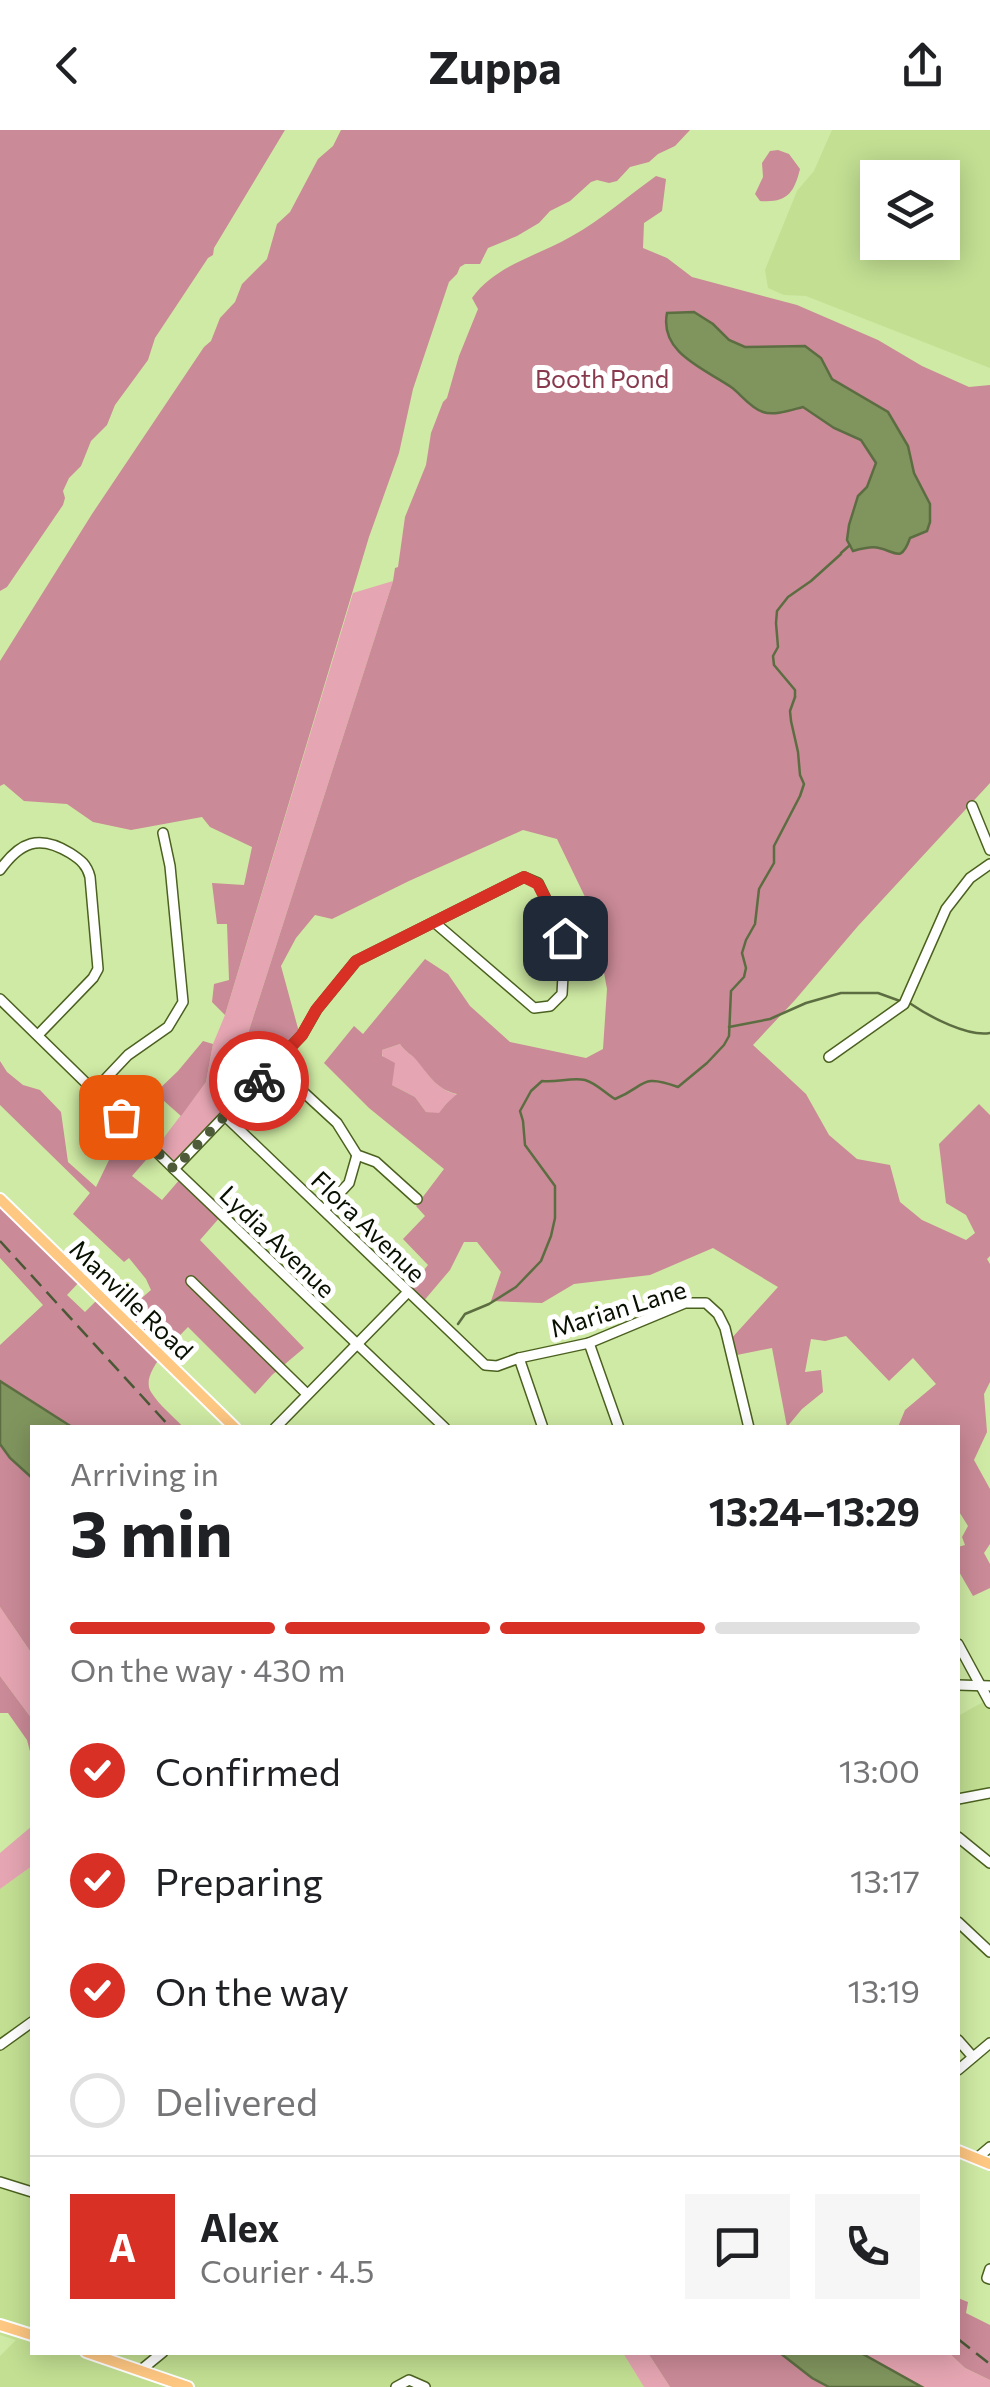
<!DOCTYPE html>
<html lang="en">
<head>
<meta charset="utf-8">
<style>
  :root { --surface:#fff; --page:#f6f6f6; --text:#202124; --muted:#757577; --line:#e0e0e0; --accent:#d93025 }
  body { margin:0; font-family:Commissioner,sans-serif; background:var(--page); color:var(--text); height:100vh; display:flex; flex-direction:column; font-size:38px; white-space:nowrap }
  * { box-sizing:border-box; margin:0 }
  p { font-size:32px; color:var(--muted) }
  .icon { flex:none; width:55px; height:55px; fill:none; stroke:currentColor; stroke-width:2; stroke-linecap:round; stroke-linejoin:round }
  .map { position:relative; flex:1; overflow:hidden }
  .details { position:absolute; left:30px; top:1295px; width:930px; height:930px; display:flex; flex-direction:column; background:var(--surface); border-radius:0px; box-shadow:0 5px 25px #0003 }
  .details>* { flex:none }
  .controls { position:absolute; left:860px; top:30px; display:grid; gap:20px }
  .controls a { display:grid; place-items:center; width:100px; height:100px; border-radius:0px; background:var(--surface); box-shadow:0 5px 25px #0003; font-size:50px }
  .pin { position:absolute; display:grid; place-items:center; width:85px; height:85px; color:#fff; margin:-42px; border-radius:20px; box-shadow:0 5px 15px #0006 }
  .courier { position:absolute; display:grid; place-items:center; width:100px; height:100px; margin:-50px; border:8px solid #d93025; border-radius:50%; background:#fff; color:#222; box-shadow:0 2px 12px #0007 }
  .overview em { font-style:normal; font-weight:700 }
  .overview div { display:flex; flex-direction:column-reverse }
  .overview { display:flex; align-items:center; justify-content:space-between; height:170px; padding:0 40px }
  h1 { font-size:65px; font-weight:700; line-height:75px }
  .bar { display:grid; grid-template-columns:repeat(4,1fr); gap:15px 10px; align-content:center; height:120px; padding:0 40px }
  .bar i { height:12px; border-radius:8px; background:var(--line) }
  .bar .active { background:var(--accent) }
  .bar p { grid-column:span 4 }
  .line { display:flex; align-items:center; gap:25px; padding:0 40px; border-top:2px solid var(--line) }
  .line div { flex:1 }
  .round { display:grid; place-items:center; flex:none; width:105px; height:105px; border-radius:0px; background:var(--page) }
  ol { padding:0 40px; list-style:none }
  li { display:flex; align-items:center; gap:30px; height:110px }
  li p { margin-inline-start:auto }
  li .icon { padding:10px; border-radius:50%; background:var(--accent); color:#fff; stroke-width:4 }
  li:last-child { color:var(--muted) }
  li i { width:55px; height:55px; border:5px solid var(--line); border-radius:50% }
  header { display:flex; justify-content:space-between; align-items:center; height:130px; padding:0 40px; background:var(--surface); font-size:45px; font-weight:700 }
  .map>svg:first-child { display:block }
  .built { fill:#c2df92; fill-rule:evenodd }
  .green { fill:#e5a5b2 }
  .forest { fill:#ca8a97; fill-rule:evenodd }
  .water { fill:#80955e; stroke:#5c6d42; stroke-width:2.5 }
  .lines { fill:none; stroke-linecap:round; stroke-linejoin:round }
  .stream { stroke:#5c6d42; stroke-width:2.5 }
  .minor-casing { stroke:#4b611f; stroke-width:12 }
  .major-casing { stroke:#fff; stroke-width:14 }
  .minor { stroke:#fff; stroke-width:9 }
  .major { stroke:#fec782; stroke-width:10 }
  .rail { stroke:#4a5836; stroke-width:2.5; stroke-dasharray:15 8; stroke-linecap:butt }
  .done { stroke:#4e5c39; stroke-width:10; stroke-dasharray:0 18 }
  .route { stroke:#d93025; stroke-width:12 }
  .labels { text-anchor:middle; dominant-baseline:central; stroke-width:10; stroke-linejoin:round; paint-order:stroke }
  .park-label { font-size:25px; fill:#88394e; stroke:#fff }
  .street-label { font-size:25px; fill:#081000; stroke:#fff }
</style>
</head>
<body>
<header><svg class="icon" aria-label="back" viewBox="0 0 24 24"><path d="M15 5l-7 7 7 7"/></svg>Zuppa<svg class="icon" aria-label="share" viewBox="0 0 24 24"><path d="M12 15V3M7 8l5-5 5 5M5 13v7h14v-7"/></svg></header>
<div class="map">
<svg width="990" height="2257" viewBox="0 0 990 2257">
  <rect width="100%" height="100%" fill="#cfeaa4"/>
  <g class="built">
    <path d="M 832,0 L 990,0 L 990,238 L 806,166 L 784,165 L 768,158 L 765,140 L 797,61 L 814,41 ZM 878,48 L 942,48 L 942,112 L 878,112 Z"/>
    <polygon points="978,1558 990,1559 990,1662 959,1667 958,1586 985,1571"/>
    <polygon points="32,1736 32,2222 623,2223 644,2257 0,2257 0,2226 16,2210 0,2205 0,1759"/>
  </g>
  <g class="green">
    <polygon points="393,451 227,969 233,975 172,1039 153,1022 206,952 213,914 225,885 353,463"/>
    <path d="M 400,914 C 405,922 413,925 419,932 C 430,948 439,960 458,965 L 446,974 L 439,984 L 426,982 L 415,967 L 392,955 C 393,941 381,933 382,920 Z"/>
    <polygon points="0,1477 32,1524 32,1589 0,1546"/>
    <polygon points="32,1696 32,1736 0,1759 0,1723"/>
    <polygon points="623,2223 648,2223 670,2257 644,2257"/>
    <polygon points="862,2223 949,2223 965,2238 990,2250 990,2257 922,2257"/>
  </g>
  <g class="forest">
    <polygon points="0,0 285,0 214,118 213,125 208,128 155,208 148,230 115,275 107,295 91,311 81,336 69,348 63,361 65,368 63,375 7,457 0,461"/>
    <polygon points="341,0 690,0 675,16 658,24 649,32 630,37 617,51 609,53 597,50 591,52 570,71 550,81 539,93 517,106 488,118 480,134 465,134 460,137 457,144 449,152 413,259 399,323 369,407 225,885 212,872 214,854 229,850 227,794 217,794 212,753 244,755 252,717 210,697 202,687 131,700 93,692 67,674 24,671 4,654 0,656 0,531 92,384 204,217 211,211 220,188 235,172 242,154 267,129 277,94 290,82 318,29 333,16"/>
    <path d="M 778,20 L 789,24 L 800,39 C 794,63 787,73 760,71 L 755,64 L 763,47 L 762,33 L 770,21 Z"/>
    <path d="M 656,46 L 666,49 L 662,81 L 644,93 L 643,118 L 667,128 L 692,147 L 797,175 L 878,210 L 922,236 L 969,257 L 990,255 L 990,653 L 858,796 L 795,870 L 753,915 L 806,964 L 829,1005 L 857,1029 L 890,1035 L 900,1072 L 922,1090 L 966,1110 L 975,1103 L 966,1085 L 946,1073 L 939,1014 L 979,974 L 990,985 L 990,1126 L 987,1129 L 990,1134 L 990,1252 L 984,1264 L 987,1302 L 974,1330 L 990,1359 L 990,1414 L 984,1423 L 990,1434 L 990,1458 L 973,1466 L 958,1440 L 958,1417 L 965,1415 L 962,1407 L 968,1396 L 958,1380 L 958,1298 L 898,1297 L 905,1280 L 936,1254 L 913,1228 L 889,1251 L 846,1206 L 825,1211 L 811,1209 L 805,1242 L 821,1240 L 823,1262 L 802,1279 L 787,1297 L 772,1218 L 732,1226 L 730,1210 L 778,1157 L 713,1118 L 650,1145 L 574,1154 L 542,1173 L 491,1171 L 501,1142 L 477,1112 L 464,1112 L 450,1140 L 422,1173 L 408,1160 L 428,1135 L 403,1109 L 425,1086 L 416,1076 L 444,1039 L 369,978 L 324,933 L 354,896 L 363,904 L 425,829 L 448,844 L 470,876 L 510,912 L 586,928 L 603,919 L 607,859 L 602,832 L 601,800 L 557,709 L 523,700 L 409,751 L 332,789 L 315,785 L 296,808 L 281,836 L 299,902 L 274,932 L 233,975 L 227,969 L 393,451 L 395,438 L 398,437 L 405,387 L 426,335 L 431,303 L 443,272 L 447,268 L 459,226 L 478,179 L 472,168 C 495,135 538,126 572,106 C 601,90 628,66 656,46 ZM 703,188 C 720,196 720,210 731,217 C 743,223 777,218 789,215 L 797,220 C 813,221 819,239 832,248 C 864,271 895,279 909,320 C 912,327 911,335 914,343 C 920,365 936,376 927,401 L 910,408 C 901,434 895,421 879,418 C 872,416 860,419 853,421 L 847,410 L 849,395 L 858,366 L 867,357 L 876,332 C 862,309 840,281 812,276 C 805,274 797,277 789,276 C 778,275 769,273 758,275 L 716,246 L 711,240 L 711,223 L 694,208 L 693,198 L 696,190 ZM 400,914 C 405,922 413,925 418,932 C 430,947 438,960 457,964 L 446,974 L 439,983 L 426,982 L 415,967 L 392,955 L 395,933 L 382,926 L 382,920 Z"/>
    <polygon points="203,911 213,914 206,952 181,986 155,963 178,941"/>
    <path d="M 0,931 L 7,942 L 23,955 L 40,960 L 61,982 L 68,1032 L 96,1057 L 109,1030 L 134,1003 L 153,1022 L 132,1046 L 162,1070 L 181,1048 L 221,1086 L 200,1110 L 304,1218 L 272,1245 L 255,1264 L 188,1197 C 176,1210 139,1243 151,1262 C 159,1275 173,1286 183,1297 L 72,1297 L 0,1251 L 0,1215 L 43,1175 L 0,1128 L 0,1067 L 83,1148 L 67,1165 L 85,1182 L 102,1165 L 123,1184 L 151,1160 L 146,1149 L 129,1128 L 124,1132 L 73,1084 L 90,1063 L 0,975 Z"/>
    <polygon points="0,1314 10,1328 32,1348 32,1524 0,1477"/>
    <polygon points="0,1546 32,1589 32,1629 27,1610 8,1583 0,1583"/>
    <polygon points="958,2168 968,2172 966,2183 990,2195 990,2250 965,2238 949,2223 958,2222"/>
    <polygon points="648,2223 780,2223 812,2248 829,2257 670,2257"/>
  </g>
  <g class="water">
    <path d="M 694,182 L 713,194 L 729,210 L 745,217 L 805,216 L 821,228 L 832,249 L 888,282 L 908,316 L 914,343 L 930,374 L 930,392 L 927,401 L 910,408 C 901,434 895,421 879,418 C 872,416 860,419 853,421 L 847,410 L 849,395 L 858,366 L 867,357 L 876,333 L 861,310 L 834,298 L 803,277 C 791,280 774,286 763,282 C 750,278 741,264 731,257 C 705,239 659,223 667,183 Z"/>
    <polygon points="0,1251 72,1297 32,1298 32,1348 10,1328 0,1314"/>
    <polygon points="780,2223 861,2223 922,2257 829,2257 812,2248"/>
  </g>
  <g class="lines">
    <g class="stream">
      <polyline points="841,423 850,415"/>
      <polyline points="795,567 795,560 774,535 773,526 778,517 776,493 777,481 788,467 811,451 841,424"/>
      <path d="M 911,874 C 930,887 968,907 990,903"/>
      <polyline points="729,897 770,889 806,873 841,863 878,863 900,871"/>
      <path d="M 458,1194 L 465,1184 L 489,1174 L 516,1157 L 541,1131 L 551,1106 L 555,1088 L 555,1056 L 525,1015 L 523,991 L 520,981 L 531,961 L 542,951 C 556,953 572,947 585,950 C 596,953 605,963 615,969 C 647,956 639,943 678,957 L 707,933 L 724,915 L 729,906 L 731,861 L 744,847 L 746,838 L 742,823 L 746,810 L 755,794 L 759,759 L 774,733 L 774,716 L 800,666 L 804,654 L 800,645 L 798,622 L 791,591 L 790,581 L 795,567"/>
    </g>
    <g class="minor-casing">
      <g id="minor">
        <polyline points="972,676 990,720"/>
        <path d="M 0,740 C 20,712 39,704 70,723 C 81,730 87,735 90,747 L 98,839 L 93,848 L 38,905"/>
        <polyline points="0,869 174,1039 445,1298"/>
        <polyline points="829,927 904,874 946,779 970,748 990,734"/>
        <polyline points="274,935 337,993 357,1025 376,1032 417,1069"/>
        <polyline points="94,961 128,925 168,897 183,872 170,736 163,703"/>
        <polyline points="225,986 485,1235 497,1236 519,1228 589,1213 685,1173 706,1173 718,1184 725,1198 749,1298"/>
        <polyline points="174,1039 302,905 317,879 356,831 524,747 538,753 565,808 562,864 550,876 534,878 434,792"/>
        <polyline points="324,1080 349,1053 357,1025"/>
        <polyline points="191,1151 307,1264"/>
        <polyline points="589,1213 619,1298"/>
        <polyline points="519,1228 543,1298"/>
        <polyline points="275,1298 408,1162"/>
        <polyline points="958,1514 990,1573"/>
        <polyline points="958,1555 990,1556"/>
        <polyline points="958,1669 990,1663"/>
        <polyline points="958,1707 990,1733"/>
        <polyline points="958,1792 990,1822"/>
        <polyline points="958,1910 973,1927"/>
        <polyline points="0,1915 32,1892"/>
        <polyline points="958,1940 990,1913"/>
        <polyline points="977,2028 990,2017"/>
        <polyline points="0,2052 32,2062"/>
        <polyline points="990,2139 987,2148 990,2149"/>
        <polyline points="141,2240 163,2222"/>
        <polyline points="396,2257 409,2250 425,2257"/>
      </g>
    </g>
    <g class="major-casing">
      <g id="major">
        <polyline points="0,1069 235,1298"/>
        <polyline points="958,2021 990,2034"/>
        <polyline points="0,2195 32,2205"/>
        <polyline points="86,2222 188,2257"/>
      </g>
    </g>
    <use href="#minor" class="minor"/>
    <use href="#major" class="major"/>
    <g class="rail">
      <polyline points="0,1111 171,1298"/>
      <polyline points="958,2209 990,2234"/>
    </g>
  </g>
  <g class="lines">
    <polyline class="done" points="121,987 174,1039 259,951"/>
    <polyline class="route" points="259,951 302,905 316,880 356,831 524,747 538,754 565,808"/>
  </g>
  <g class="labels">
    <g class="park-label">
      <text x="602" y="248">Booth Pond</text>
    </g>
    <g class="street-label">
      <text transform="translate(369 1096) rotate(44)">Flora Avenue</text>
      <text transform="translate(278 1111) rotate(44)">Lydia Avenue</text>
      <text transform="translate(132 1169) rotate(44)">Manville Road</text>
      <text transform="translate(618 1178) rotate(-17)">Marian Lane</text>
    </g>
  </g>
</svg>
<div class="controls">
<a><svg class="icon" aria-label="layers" viewBox="0 0 24 24"><path d="M12 4l9 5-9 5-9-5zM3 14l9 5 9-5"/></svg></a>
</div>
<div class="pin" style="left:121px;top:987px;background:#ea580c"><svg class="icon" aria-label="bag" viewBox="0 0 24 24"><path d="M5 8h14l-1 12H6zM9 8a3 3 0 0 1 6 0"/></svg></div>
<div class="pin" style="left:565px;top:808px;background:#1f2937"><svg class="icon" aria-label="home" viewBox="0 0 24 24"><path d="M3 11l9-7 9 7M6 9v11h12V9"/></svg></div>
<div class="courier" style="left:259px;top:951px"><svg class="icon" aria-label="bike" viewBox="0 0 24 24"><circle cx="6" cy="16" r="4"/><circle cx="18" cy="16" r="4"/><path d="M6 16l4-8h5l3 8M10 8l3 8H6M13 5h3"/></svg></div>
<section class="details">
<div class="overview"><div><h1>3 min</h1><p>Arriving in</p></div><em>13:24–13:29</em></div>
<div class="bar"><i class="active"></i><i class="active"></i><i class="active"></i><i></i><p>On the way · 430 m</p></div>
<ol>
<li><svg class="icon" aria-label="check" viewBox="0 0 24 24"><path d="M5 12l5 5 9-10"/></svg>Confirmed<p>13:00</p></li>
<li><svg class="icon" aria-label="check" viewBox="0 0 24 24"><path d="M5 12l5 5 9-10"/></svg>Preparing<p>13:17</p></li>
<li><svg class="icon" aria-label="check" viewBox="0 0 24 24"><path d="M5 12l5 5 9-10"/></svg>On the way<p>13:19</p></li>
<li><i></i>Delivered</li>
</ol>
<div class="line" style="height:180px"><b class="round" style="background:var(--accent);color:#fff">A</b><div><b>Alex</b><p>Courier · 4.5</p></div><a class="round"><svg class="icon" aria-label="chat" viewBox="0 0 24 24"><path d="M4 5h16v11H9l-5 4z"/></svg></a><a class="round"><svg class="icon" aria-label="phone" viewBox="0 0 24 24"><path d="M5 4h4l2 5-3 2q2 4 5 5l2-3 5 2v4C11 20 4 13 5 4z"/></svg></a></div>
</section>
</div>
</body>
</html>
